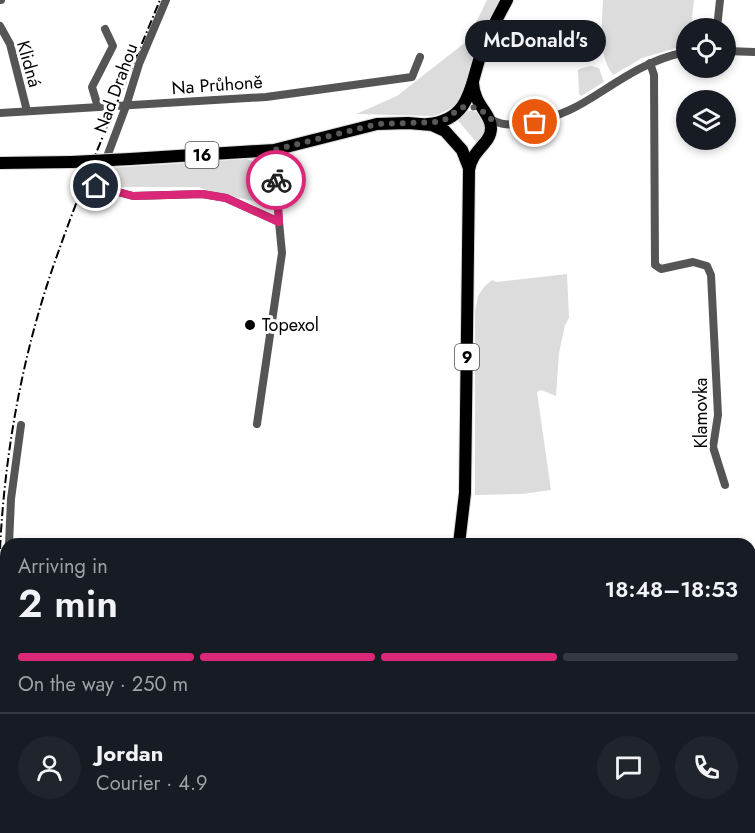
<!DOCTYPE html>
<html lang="en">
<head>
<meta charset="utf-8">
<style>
  :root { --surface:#171b24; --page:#20242c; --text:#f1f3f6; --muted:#9ea1a6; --line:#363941; --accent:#db2777 }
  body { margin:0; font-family:Jost,sans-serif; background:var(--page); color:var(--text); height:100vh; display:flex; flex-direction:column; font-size:22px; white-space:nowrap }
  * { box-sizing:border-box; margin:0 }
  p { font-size:20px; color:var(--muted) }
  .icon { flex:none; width:33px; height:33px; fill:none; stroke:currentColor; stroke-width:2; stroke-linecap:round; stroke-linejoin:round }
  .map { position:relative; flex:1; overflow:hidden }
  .side { position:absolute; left:0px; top:538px; width:756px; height:296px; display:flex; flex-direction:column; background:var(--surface); border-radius:18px 18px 0 0; box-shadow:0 3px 9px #0003 }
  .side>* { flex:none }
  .buttons { position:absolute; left:676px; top:18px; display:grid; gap:12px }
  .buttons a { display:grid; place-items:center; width:60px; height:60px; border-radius:50%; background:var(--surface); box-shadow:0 3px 9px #0003; font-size:30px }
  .pin { position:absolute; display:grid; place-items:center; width:51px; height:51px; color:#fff; margin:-26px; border:3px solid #fff; border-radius:50%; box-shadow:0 2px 6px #0007 }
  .courier { position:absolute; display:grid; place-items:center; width:60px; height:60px; margin:-30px; border:4px solid #db2777; border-radius:50%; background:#fff; color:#222; box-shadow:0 2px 8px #0007 }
  .bubble { position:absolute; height:42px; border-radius:21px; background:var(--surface); box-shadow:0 3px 9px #0003; font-size:20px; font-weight:600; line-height:42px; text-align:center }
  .summary em { font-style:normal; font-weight:600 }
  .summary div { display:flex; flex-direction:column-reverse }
  .summary { display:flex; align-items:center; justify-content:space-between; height:102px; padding:0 18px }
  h1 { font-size:39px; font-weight:600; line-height:45px }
  .bar { display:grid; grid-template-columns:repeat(4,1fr); gap:9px 6px; align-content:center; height:72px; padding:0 18px }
  .bar i { height:8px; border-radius:4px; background:var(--line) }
  .bar .current { background:var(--accent) }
  .bar p { grid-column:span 4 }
  .line { display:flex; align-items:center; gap:15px; padding:0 18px; border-top:2px solid var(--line) }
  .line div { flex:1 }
  .round { display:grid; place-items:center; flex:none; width:63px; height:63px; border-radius:32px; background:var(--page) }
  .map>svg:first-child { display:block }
  .green { fill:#dcdcdc }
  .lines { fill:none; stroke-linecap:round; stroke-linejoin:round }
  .primary-casing { stroke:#dbdbdb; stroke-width:14 }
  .minor { stroke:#555; stroke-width:8 }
  .primary { stroke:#000; stroke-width:12 }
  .rail { stroke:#000; stroke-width:2; stroke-dasharray:9 3 1.5 3; stroke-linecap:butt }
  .primary-bridge-casing { stroke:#dbdbdb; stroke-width:14; stroke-linecap:butt }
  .primary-bridge { stroke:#000; stroke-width:12 }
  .done { stroke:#595959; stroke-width:6; stroke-dasharray:0 10.8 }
  .route { stroke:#db2777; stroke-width:8 }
  .poi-dot { fill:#000; stroke:#fff; stroke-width:2 }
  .labels { text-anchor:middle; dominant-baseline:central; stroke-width:6; stroke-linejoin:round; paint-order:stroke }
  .shield { fill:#fff; stroke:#4c4c4c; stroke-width:1.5 }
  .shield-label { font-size:16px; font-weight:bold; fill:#000 }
  .street-label { font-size:18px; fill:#000; stroke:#fff }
  .poi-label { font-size:18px; fill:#000; stroke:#fff; text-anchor:start }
</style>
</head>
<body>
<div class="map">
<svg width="755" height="833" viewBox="0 0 755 833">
  <rect width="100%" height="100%" fill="#fff"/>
  <g class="green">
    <path d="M 487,0 L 499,0 C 494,13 485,24 480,37 C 467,71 475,105 433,116 L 356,114 L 397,96 L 467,41 Z"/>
    <path d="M 603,0 L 694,0 L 691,28 L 687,28 L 687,45 L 642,58 L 613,75 C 597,52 602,27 603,0 Z"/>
    <polygon points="591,66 599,68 604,82 581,96 579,94 578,70 582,68"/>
    <path d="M 465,111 C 488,109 491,129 477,143 L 455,117 Z"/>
    <path d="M 247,159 C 251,161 257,162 261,164 C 270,171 282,198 266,203 C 263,204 203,190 199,187 L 120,187 L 109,184 L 106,173 L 108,168 Z"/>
    <polygon points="567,274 569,318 565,325 559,353 556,396 541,390 537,392 551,490 522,494 475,495 475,312 478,296 484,287 492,280 496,282"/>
  </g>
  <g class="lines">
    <g class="primary-casing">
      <g id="primary">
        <path d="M 428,124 C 472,120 470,83 482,51 C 489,33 498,17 507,0"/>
        <polyline points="130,159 274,150 377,124 408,123 432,125 445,131 462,150 469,168"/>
        <polyline points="0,163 72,162"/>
        <path d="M 459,544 L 465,493 L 469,170 C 472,149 491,144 491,128 C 491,113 474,105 473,83"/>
        <polyline points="142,833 143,828"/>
      </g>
    </g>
    <g class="minor">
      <polyline points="0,0 1,0"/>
      <polyline points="166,0 139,64 126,106 96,186 133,196 203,194 226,198 279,222 282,253 257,424"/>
      <polyline points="0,26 10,44 27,111"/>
      <polyline points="717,28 720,0"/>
      <polyline points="726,51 755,52"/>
      <polyline points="650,63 654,75 655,265 661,269 693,262 707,266 711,275 718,415 713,447 725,485"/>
      <polyline points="98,107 92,87 113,46 105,29"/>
      <polyline points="0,113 266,97 412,77 420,57"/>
      <path d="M 489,118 C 501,126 511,125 524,123 C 575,117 597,91 639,69 C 654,61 670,55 687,52"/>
      <polyline points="274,150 279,222"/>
      <polyline points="9,544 11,499 21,425"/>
      <polyline points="6,667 4,699 6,713"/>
      <polyline points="0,833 1,775 6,754"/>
    </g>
    <use href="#primary" class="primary"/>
    <path class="rail" d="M 0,549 C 5,447 24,346 59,250 C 89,165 126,83 160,0"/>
    <g class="primary-bridge-casing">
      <polyline id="primary-bridge" points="72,162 130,159"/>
    </g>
    <use href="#primary-bridge" class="primary-bridge"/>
  </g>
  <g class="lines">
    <polyline class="done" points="276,180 274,150 377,124 437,122 446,119 460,108 468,106 480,109 492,120 501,124 535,122"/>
    <polyline class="route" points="96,186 133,196 202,194 226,198 279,222 276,180"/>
  </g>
  <circle class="poi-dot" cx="250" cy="325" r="6"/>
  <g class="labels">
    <g class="shield">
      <rect x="185.5" y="142" width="33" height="26" rx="4.5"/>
      <rect x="455" y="344" width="24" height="26" rx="4.5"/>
    </g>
    <g class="shield-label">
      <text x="202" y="155">16</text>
      <text x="467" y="357">9</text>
    </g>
    <g class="street-label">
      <text transform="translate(29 64) rotate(74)">Klidná</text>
      <text transform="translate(217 85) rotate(-4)">Na Průhoně</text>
      <text transform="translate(116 88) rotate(-70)">Nad Drahou</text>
      <text transform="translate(701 413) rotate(-90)">Klamovka</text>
    </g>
    <g class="poi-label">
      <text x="262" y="325">Topexol</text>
    </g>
  </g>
</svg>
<div class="buttons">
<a><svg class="icon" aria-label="locate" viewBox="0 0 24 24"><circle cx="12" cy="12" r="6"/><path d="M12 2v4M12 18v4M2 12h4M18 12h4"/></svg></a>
<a><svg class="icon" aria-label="layers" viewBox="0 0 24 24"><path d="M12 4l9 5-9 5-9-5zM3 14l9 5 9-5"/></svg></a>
</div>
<div class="pin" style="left:535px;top:122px;background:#ea580c"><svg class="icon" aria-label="bag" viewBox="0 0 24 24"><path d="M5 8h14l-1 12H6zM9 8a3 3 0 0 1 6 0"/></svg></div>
<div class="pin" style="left:96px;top:186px;background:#1f2937"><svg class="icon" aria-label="home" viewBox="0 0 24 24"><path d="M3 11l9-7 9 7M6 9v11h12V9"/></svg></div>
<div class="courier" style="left:276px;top:180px"><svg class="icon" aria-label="bike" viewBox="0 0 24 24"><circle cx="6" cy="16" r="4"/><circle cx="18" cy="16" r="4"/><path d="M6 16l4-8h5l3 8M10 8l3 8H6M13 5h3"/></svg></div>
<div class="bubble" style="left:465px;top:20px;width:141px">McDonald's</div>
<section class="side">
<div class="summary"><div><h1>2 min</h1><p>Arriving in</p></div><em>18:48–18:53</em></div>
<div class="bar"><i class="current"></i><i class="current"></i><i class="current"></i><i></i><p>On the way · 250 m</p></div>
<div class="line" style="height:108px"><a class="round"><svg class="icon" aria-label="person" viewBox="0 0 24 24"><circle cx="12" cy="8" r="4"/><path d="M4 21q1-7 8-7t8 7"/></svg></a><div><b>Jordan</b><p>Courier · 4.9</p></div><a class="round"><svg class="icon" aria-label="chat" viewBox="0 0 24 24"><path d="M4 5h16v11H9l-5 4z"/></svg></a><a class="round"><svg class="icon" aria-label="phone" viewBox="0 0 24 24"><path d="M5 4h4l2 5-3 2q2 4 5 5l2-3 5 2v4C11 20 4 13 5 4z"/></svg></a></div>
</section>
</div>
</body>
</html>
